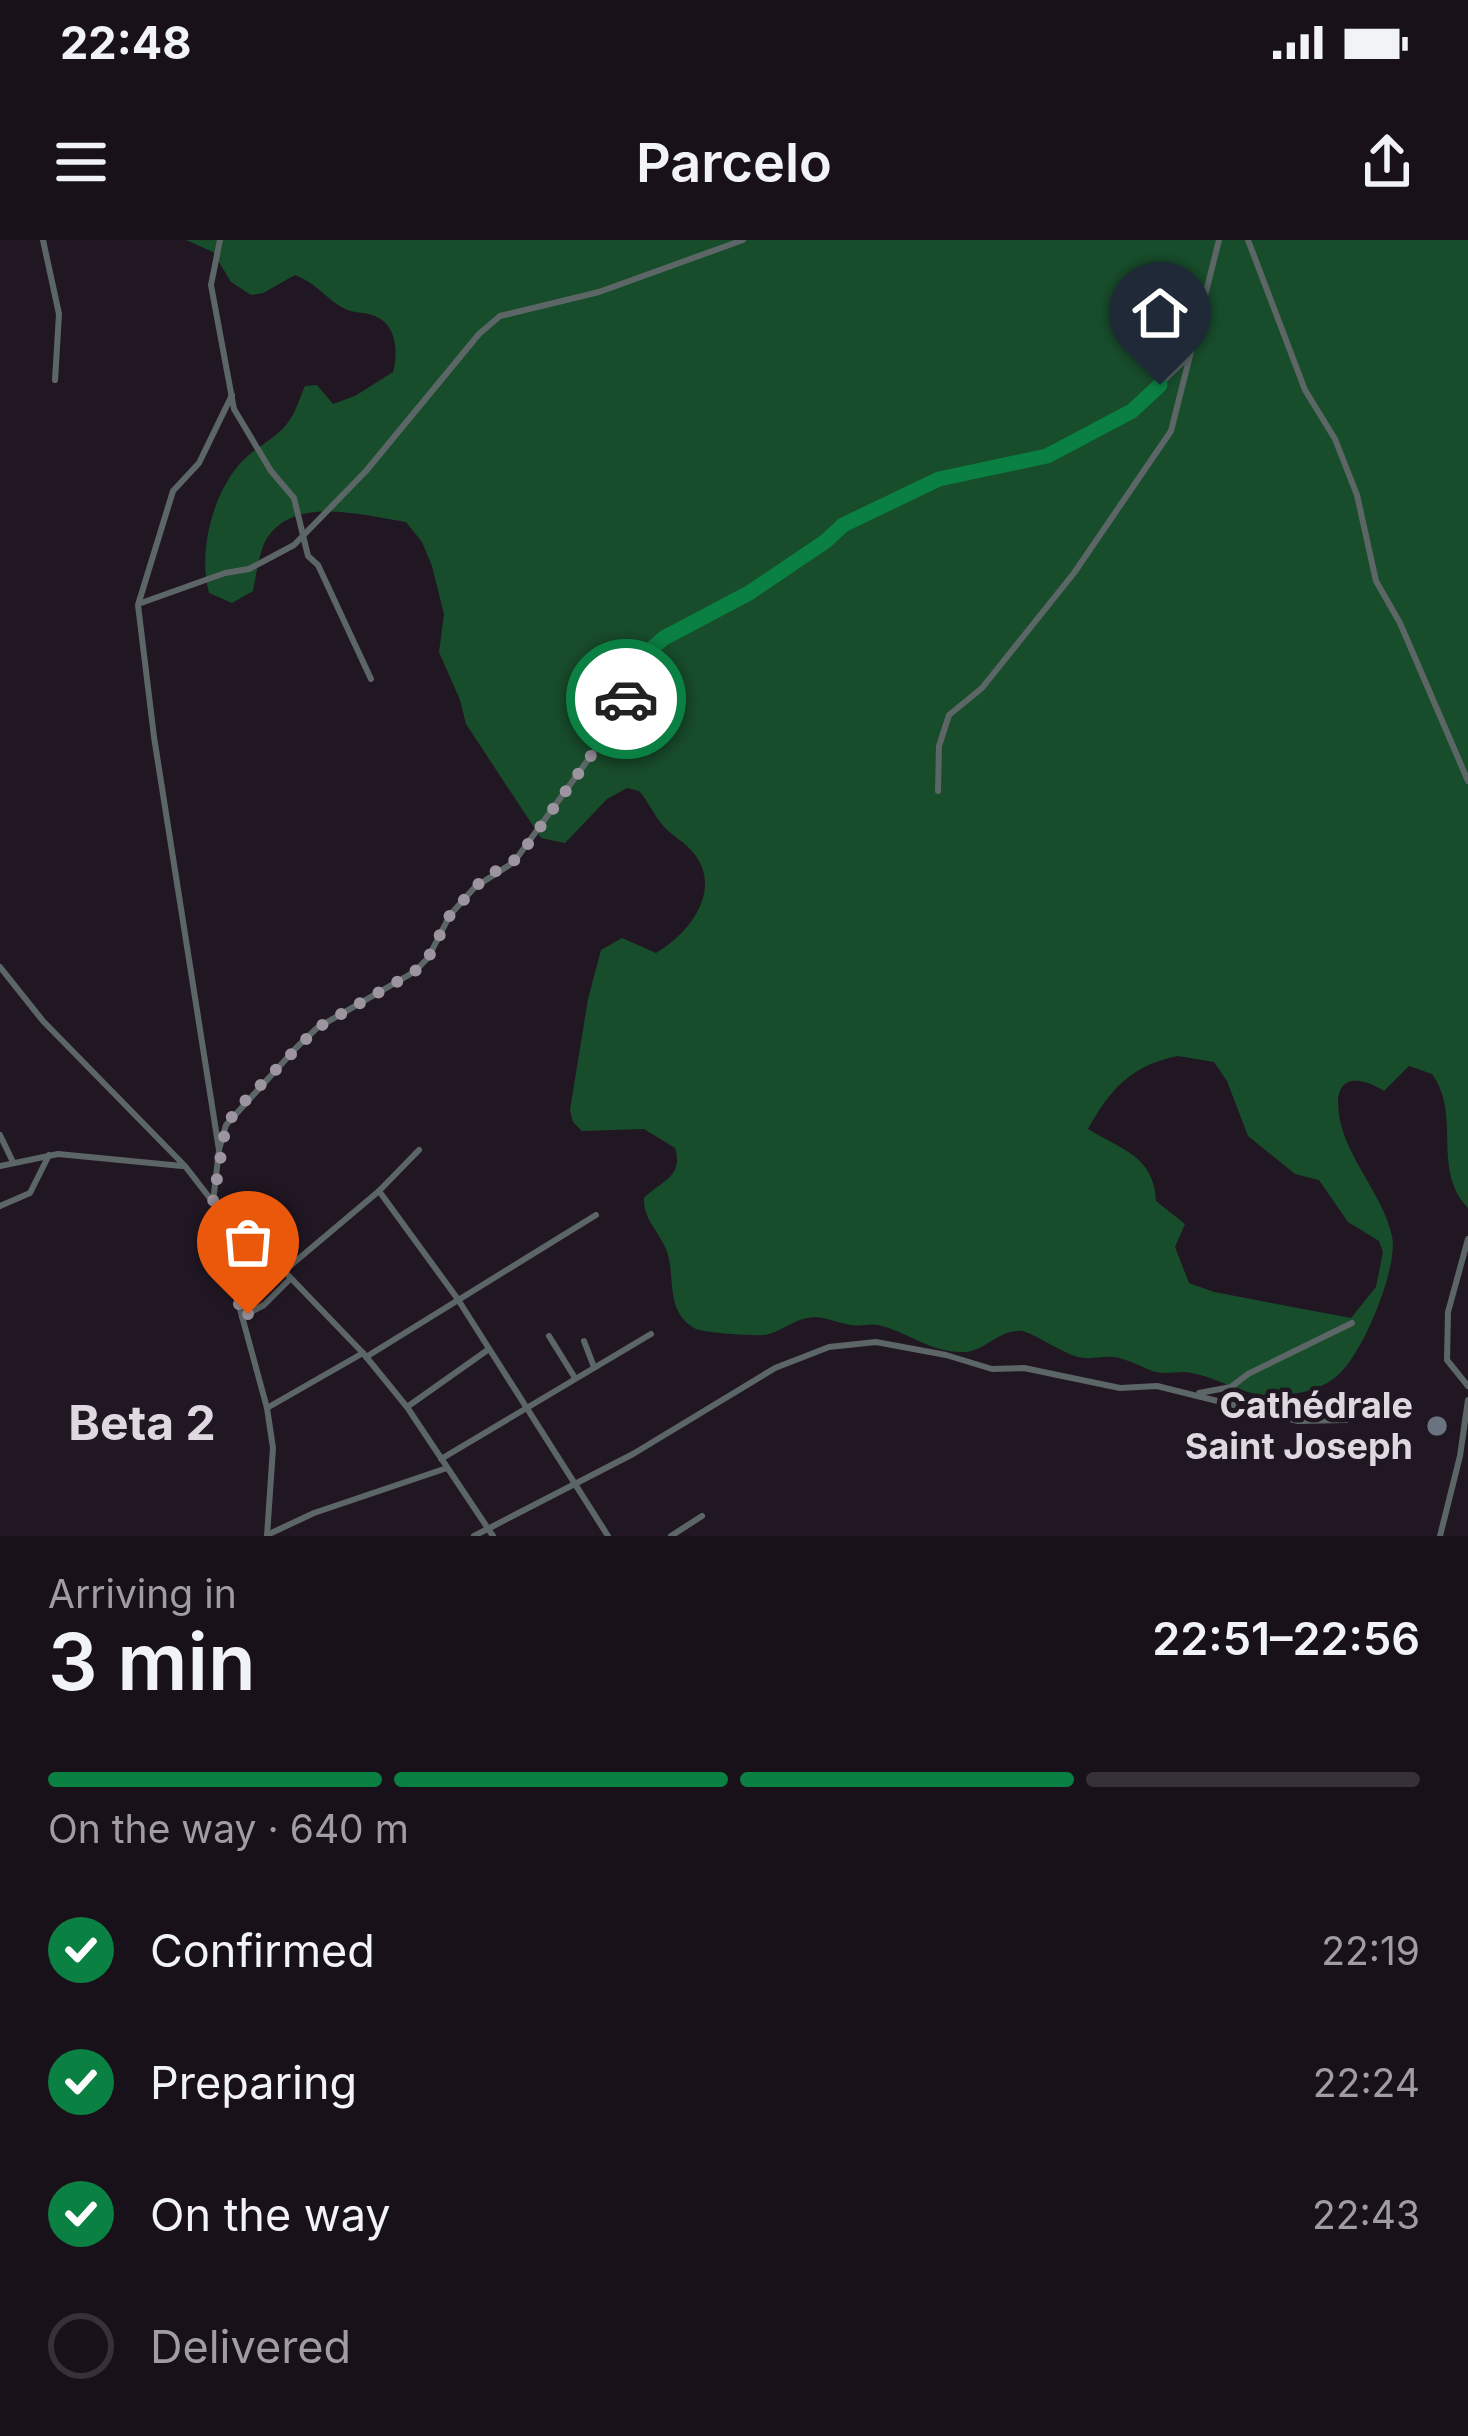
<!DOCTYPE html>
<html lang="en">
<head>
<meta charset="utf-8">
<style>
  :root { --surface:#18111a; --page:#251f27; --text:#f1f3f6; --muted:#9f9da2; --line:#363139; --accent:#0b8043 }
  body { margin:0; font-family:Inter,sans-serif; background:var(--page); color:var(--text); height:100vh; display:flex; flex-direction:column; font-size:45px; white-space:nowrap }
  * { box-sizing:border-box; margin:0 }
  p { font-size:39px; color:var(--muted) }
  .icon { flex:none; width:66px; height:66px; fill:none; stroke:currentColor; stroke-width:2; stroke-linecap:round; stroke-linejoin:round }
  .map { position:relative; height:1296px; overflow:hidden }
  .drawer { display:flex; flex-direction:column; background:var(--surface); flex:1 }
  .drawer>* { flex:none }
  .pin { position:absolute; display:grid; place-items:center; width:102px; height:102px; color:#fff; margin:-123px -51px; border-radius:50% 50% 50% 0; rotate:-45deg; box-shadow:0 0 12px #0007 }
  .pin .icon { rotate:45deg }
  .courier { position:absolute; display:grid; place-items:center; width:120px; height:120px; margin:-60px; border:9px solid #0b8043; border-radius:50%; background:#fff; color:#222; box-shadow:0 3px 15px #0007 }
  .head em { font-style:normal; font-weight:600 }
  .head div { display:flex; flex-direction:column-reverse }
  .head { display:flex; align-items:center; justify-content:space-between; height:204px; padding:0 48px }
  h1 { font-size:78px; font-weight:600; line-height:90px }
  .bar { display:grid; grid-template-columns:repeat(4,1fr); gap:18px 12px; align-content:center; height:144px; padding:0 48px }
  .bar i { height:15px; border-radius:9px; background:var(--line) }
  .bar .active { background:var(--accent) }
  .bar p { grid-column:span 4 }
  ol { padding:0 48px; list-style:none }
  li { display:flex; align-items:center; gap:36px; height:132px }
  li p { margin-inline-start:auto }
  li .icon { padding:12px; border-radius:50%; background:var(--accent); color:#fff; stroke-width:4 }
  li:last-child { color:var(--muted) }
  li i { width:66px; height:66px; border:6px solid var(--line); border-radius:50% }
  .status { display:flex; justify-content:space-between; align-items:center; height:84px; padding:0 60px; background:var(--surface); direction:ltr }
  .status svg { height:33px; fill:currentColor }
  header { display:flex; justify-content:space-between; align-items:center; height:156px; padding:0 48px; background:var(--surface); font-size:54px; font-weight:600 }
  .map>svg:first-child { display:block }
  .green { fill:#184d2b; fill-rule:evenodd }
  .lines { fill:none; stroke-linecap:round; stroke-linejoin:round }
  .minor { stroke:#5c6666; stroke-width:6 }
  .done { stroke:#9c949e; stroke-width:12; stroke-dasharray:0 21.6 }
  .route { stroke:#0b8043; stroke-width:15 }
  .worship-dot { fill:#6b7280; stroke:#201723; stroke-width:4.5 }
  .labels { text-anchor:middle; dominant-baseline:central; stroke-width:9; stroke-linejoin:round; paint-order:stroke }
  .poi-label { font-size:36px; font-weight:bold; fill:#dfd8e1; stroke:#201723; text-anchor:end }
  .district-label { font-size:48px; font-weight:bold; fill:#dfd8e1; stroke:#201723 }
</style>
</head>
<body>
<div class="status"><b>22:48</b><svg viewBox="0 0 49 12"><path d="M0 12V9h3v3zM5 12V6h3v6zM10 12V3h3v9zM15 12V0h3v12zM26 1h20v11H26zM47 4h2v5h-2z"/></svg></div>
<header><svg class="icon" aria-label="menu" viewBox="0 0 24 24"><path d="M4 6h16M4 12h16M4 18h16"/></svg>Parcelo<svg class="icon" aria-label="share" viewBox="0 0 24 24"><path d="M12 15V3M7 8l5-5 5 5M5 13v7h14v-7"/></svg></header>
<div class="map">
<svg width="1468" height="1296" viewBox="0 0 1468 1296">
  <rect width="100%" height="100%" fill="#201723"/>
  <path class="green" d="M 186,0 L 1468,0 L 1468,968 C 1431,929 1462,875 1432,834 L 1409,826 L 1384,851 C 1367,840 1339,831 1338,862 C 1338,911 1382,950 1392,996 C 1399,1027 1362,1115 1338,1135 C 1323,1149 1299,1154 1279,1156 C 1247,1158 1222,1139 1192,1133 C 1180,1130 1169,1135 1156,1132 C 1142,1128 1129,1119 1114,1117 C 1101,1116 1090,1120 1078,1117 C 1061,1112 1031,1092 1022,1091 C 998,1089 986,1111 964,1112 C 931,1113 908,1092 878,1085 C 869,1083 859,1087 851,1085 C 835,1083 824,1075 807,1078 C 792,1081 780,1092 765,1095 C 756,1096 701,1093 694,1088 C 666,1071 675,1041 668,1015 C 662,993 643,982 644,958 C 661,941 684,937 675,908 L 644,889 L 582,891 L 573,882 L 570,870 L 588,759 L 601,710 L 622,698 L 656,713 C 693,691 724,646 691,610 C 682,600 669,594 661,583 C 653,573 648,561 639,551 L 627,548 L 607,559 L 565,603 L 541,598 L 466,484 L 460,460 L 439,412 L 444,374 L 432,326 L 422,302 L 406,282 C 363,276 289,253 264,304 C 258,318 256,337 253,351 L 232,363 L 209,353 C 198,313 212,257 238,226 C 252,208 277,199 289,181 C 296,172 300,157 305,146 L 317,145 L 333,164 L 355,156 L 393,132 C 399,111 396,82 372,75 C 363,72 351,73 343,68 C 324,57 319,45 295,35 L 263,53 L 251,55 L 231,42 L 213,12 ZM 1178,816 L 1214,822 L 1227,841 L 1248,896 L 1295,934 L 1319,940 L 1348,982 L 1379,1001 L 1383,1012 L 1376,1047 L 1351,1078 L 1214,1052 L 1189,1043 L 1175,1007 L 1185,984 L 1156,961 C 1154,916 1122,910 1088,889 C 1110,849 1132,825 1178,816 Z"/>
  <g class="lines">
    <g class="minor">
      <polyline points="43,0 59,74 55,140"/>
      <polyline points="220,0 211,45 234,169 271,231 294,258 308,316 318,325 371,439"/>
      <polyline points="1248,0 1305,150 1335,199 1357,255 1376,341 1400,383 1468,541"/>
      <polyline points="141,363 225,333 249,329 294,305 366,231 479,94 500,76 599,52 743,0"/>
      <polyline points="938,551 939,506 949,475 982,448 1074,333 1171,191 1219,0"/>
      <polyline points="0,727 43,781 185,926 226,979 284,1031 363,1113 407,1167 493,1296"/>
      <polyline points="0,895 13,922"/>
      <polyline points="219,910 226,885 297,807 317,788 414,732 428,718 450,675 475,647 514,622 598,506 628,455 642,417 664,398 749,353 825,301 843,285 939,239 1047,216 1132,171 1186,119"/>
      <polyline points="0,926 58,914 182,926"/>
      <polyline points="379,951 457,1058 608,1296"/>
      <polyline points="213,962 219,910 154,497 138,365 173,251 199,223 232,155"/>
      <polyline points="0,966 30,953 49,915"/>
      <polyline points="227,981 234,1047 267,1168 273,1208 267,1296"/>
      <polyline points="1468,999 1448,1072 1447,1120 1468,1146"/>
      <polyline points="284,1031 379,951 419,910"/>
      <polyline points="242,1077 264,1065 290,1039"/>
      <polyline points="549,1096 575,1138"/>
      <polyline points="584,1101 594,1127"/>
      <polyline points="366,1117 596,975"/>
      <polyline points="1199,1153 1231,1147 1248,1134 1352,1083"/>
      <polyline points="407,1167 489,1109"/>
      <polyline points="267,1168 363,1113"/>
      <polyline points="441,1219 651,1094"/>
      <polyline points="267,1295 314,1273 447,1228"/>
      <polyline points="474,1296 633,1214 775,1128 829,1107 876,1102 946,1115 992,1129 1024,1128 1120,1148 1157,1146 1298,1181 1346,1180"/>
      <polyline points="671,1296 702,1276"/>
      <polyline points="1440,1296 1460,1216 1468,1160"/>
    </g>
  </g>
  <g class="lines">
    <path class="done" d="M 248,1074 L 242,1078 C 232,1040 237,992 213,962 L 226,885 L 239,867 L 317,788 L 414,732 L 428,718 L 450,675 L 484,638 L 518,618 L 598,506 L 626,459"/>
    <polyline class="route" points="626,459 642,417 664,398 749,353 826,301 843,285 939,239 1047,216 1132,171 1160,145"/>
  </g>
  <circle class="worship-dot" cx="1437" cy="1186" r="12"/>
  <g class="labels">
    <g class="poi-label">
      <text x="1413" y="1165">Cathédrale<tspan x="1413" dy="41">Saint Joseph</tspan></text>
    </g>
    <g class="district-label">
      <text x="142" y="1182">Beta 2</text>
    </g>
  </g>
</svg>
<div class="pin" style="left:248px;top:1074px;background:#ea580c"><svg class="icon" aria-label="bag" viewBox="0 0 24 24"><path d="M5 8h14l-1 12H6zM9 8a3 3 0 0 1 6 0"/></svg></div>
<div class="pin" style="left:1160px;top:145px;background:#1f2937"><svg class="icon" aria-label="home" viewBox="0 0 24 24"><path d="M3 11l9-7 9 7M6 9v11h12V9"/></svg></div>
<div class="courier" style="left:626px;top:459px"><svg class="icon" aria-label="car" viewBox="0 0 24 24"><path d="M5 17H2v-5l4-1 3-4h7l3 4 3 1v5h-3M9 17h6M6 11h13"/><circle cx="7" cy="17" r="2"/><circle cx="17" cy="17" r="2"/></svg></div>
</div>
<section class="drawer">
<div class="head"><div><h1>3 min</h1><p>Arriving in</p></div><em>22:51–22:56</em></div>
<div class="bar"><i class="active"></i><i class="active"></i><i class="active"></i><i></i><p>On the way · 640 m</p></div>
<ol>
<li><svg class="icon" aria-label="check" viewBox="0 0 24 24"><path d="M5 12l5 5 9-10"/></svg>Confirmed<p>22:19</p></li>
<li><svg class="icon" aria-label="check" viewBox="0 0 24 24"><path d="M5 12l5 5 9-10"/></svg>Preparing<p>22:24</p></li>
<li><svg class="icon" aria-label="check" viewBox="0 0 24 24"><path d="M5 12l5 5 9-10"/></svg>On the way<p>22:43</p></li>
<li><i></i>Delivered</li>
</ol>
</section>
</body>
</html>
